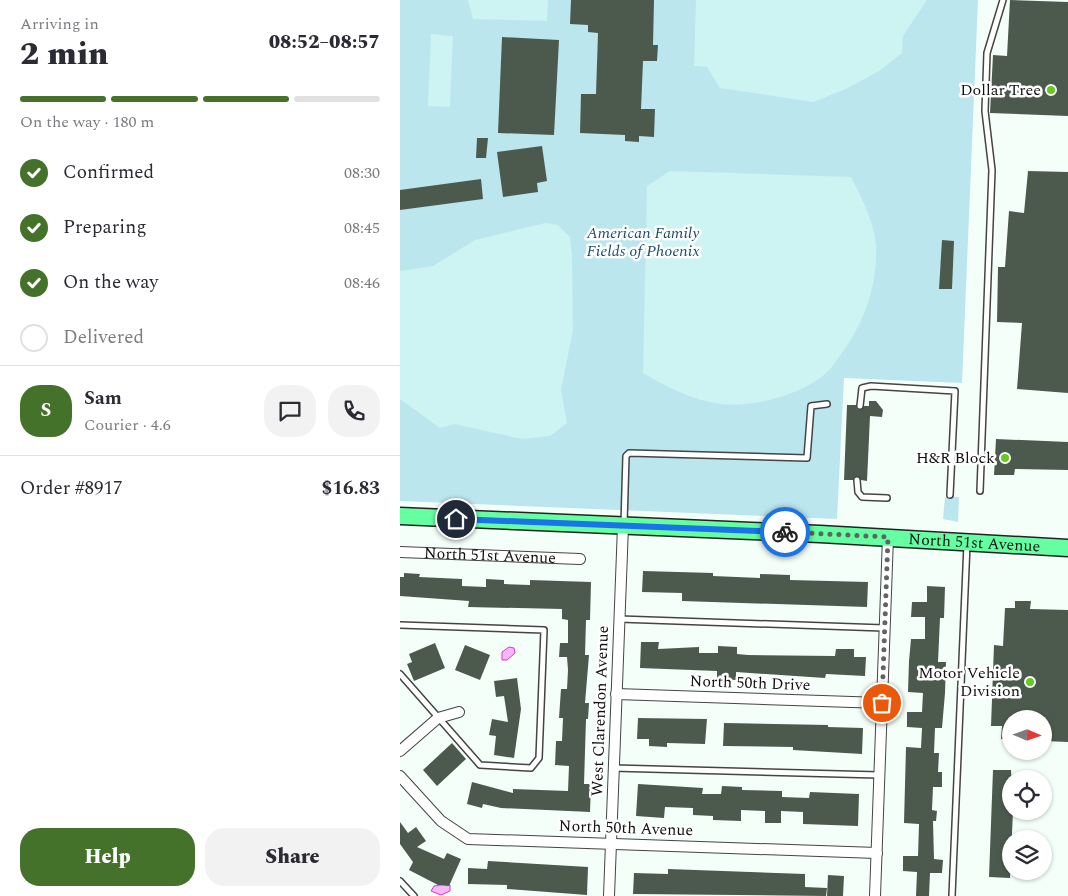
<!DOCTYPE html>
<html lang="en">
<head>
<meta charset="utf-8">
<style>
  :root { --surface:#fff; --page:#f2f2f3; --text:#2b2b33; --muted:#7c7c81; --line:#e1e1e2; --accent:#45722a }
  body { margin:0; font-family:Spectral,serif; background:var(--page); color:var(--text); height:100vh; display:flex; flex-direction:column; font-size:19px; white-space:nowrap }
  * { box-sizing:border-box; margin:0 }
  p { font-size:16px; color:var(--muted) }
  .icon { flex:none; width:28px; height:28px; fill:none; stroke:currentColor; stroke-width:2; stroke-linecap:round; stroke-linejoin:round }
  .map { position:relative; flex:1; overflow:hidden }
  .drawer { display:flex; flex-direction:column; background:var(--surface); width:400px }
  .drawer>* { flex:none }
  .needle { width:32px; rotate:92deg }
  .tools { position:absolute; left:602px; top:710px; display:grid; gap:10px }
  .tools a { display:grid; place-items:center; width:50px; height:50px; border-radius:50%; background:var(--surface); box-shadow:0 1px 4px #0004; font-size:25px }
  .pin { position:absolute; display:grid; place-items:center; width:42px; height:42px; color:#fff; margin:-21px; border:2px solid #fff; border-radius:50%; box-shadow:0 1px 5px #0007 }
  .courier { position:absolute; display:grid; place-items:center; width:50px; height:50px; margin:-25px; border:4px solid #1a73e8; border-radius:50%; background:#fff; color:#222; box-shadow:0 1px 6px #0007 }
  .head em { font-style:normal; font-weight:800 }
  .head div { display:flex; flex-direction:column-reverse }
  .head { display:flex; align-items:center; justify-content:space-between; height:85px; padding:0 20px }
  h1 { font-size:32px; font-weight:800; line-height:38px }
  .bar { display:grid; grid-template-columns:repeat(4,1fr); gap:8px 5px; align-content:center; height:60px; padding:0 20px }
  .bar i { height:6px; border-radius:4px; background:var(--line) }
  .bar .active { background:var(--accent) }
  .bar p { grid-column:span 4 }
  .line { display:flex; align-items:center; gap:12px; padding:0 20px; border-top:1px solid var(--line) }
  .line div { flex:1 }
  .round { display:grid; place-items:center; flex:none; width:52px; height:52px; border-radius:20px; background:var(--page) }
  ol { padding:0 20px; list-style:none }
  li { display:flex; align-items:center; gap:15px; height:55px }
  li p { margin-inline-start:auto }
  li .icon { padding:5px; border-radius:50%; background:var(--accent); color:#fff; stroke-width:4 }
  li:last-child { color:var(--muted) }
  li i { width:28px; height:28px; border:2px solid var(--line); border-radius:50% }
  .primary-button { display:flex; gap:10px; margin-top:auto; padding:10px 20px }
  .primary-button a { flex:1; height:58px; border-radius:20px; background:var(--accent); color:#fff; font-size:20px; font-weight:800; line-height:58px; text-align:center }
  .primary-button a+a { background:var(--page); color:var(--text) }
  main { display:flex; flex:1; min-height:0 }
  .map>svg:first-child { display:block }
  .green { fill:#bbe6ed }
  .pitch { fill:#cdf3f3 }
  .water { fill:#f9b6f8; stroke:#d539ce }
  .building { fill:#4c5a4d }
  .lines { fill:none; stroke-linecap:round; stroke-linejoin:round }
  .service-casing { stroke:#444; stroke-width:8 }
  .minor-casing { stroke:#444; stroke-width:12 }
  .primary-casing { stroke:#222; stroke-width:19 }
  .service { stroke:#fff; stroke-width:5 }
  .minor { stroke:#fff; stroke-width:10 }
  .primary { stroke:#65ffa2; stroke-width:16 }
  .done { stroke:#606462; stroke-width:5; stroke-dasharray:0 9 }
  .route { stroke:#1a73e8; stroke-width:6 }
  .poi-dot { fill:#65c920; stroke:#fff; stroke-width:2 }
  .labels { text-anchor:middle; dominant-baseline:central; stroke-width:5; stroke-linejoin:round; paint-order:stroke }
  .poi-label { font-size:16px; fill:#111; stroke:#fff; text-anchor:end }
  .park-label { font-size:16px; font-style:italic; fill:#1c4a6d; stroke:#fff }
  .street-label { font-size:16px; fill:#111; stroke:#fff }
</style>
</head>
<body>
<main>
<section class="drawer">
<div class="head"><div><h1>2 min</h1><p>Arriving in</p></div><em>08:52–08:57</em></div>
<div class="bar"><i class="active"></i><i class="active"></i><i class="active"></i><i></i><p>On the way · 180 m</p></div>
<ol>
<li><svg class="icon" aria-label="check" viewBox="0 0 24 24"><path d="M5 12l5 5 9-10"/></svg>Confirmed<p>08:30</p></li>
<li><svg class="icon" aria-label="check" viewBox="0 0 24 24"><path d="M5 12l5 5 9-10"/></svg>Preparing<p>08:45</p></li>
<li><svg class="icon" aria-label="check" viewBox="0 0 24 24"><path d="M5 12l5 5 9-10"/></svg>On the way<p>08:46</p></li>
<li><i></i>Delivered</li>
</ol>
<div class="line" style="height:90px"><b class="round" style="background:var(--accent);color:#fff">S</b><div><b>Sam</b><p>Courier · 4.6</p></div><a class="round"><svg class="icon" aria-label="chat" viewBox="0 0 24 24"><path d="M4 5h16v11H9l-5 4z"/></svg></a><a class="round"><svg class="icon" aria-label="phone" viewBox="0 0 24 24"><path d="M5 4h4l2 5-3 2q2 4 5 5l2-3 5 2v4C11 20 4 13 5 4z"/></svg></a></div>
<div class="line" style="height:65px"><div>Order #8917</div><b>$16.83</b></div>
<div class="primary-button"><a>Help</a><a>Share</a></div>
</section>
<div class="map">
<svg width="668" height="896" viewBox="0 0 668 896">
  <rect width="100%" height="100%" fill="#f4fff9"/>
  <g class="green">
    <polygon points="0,0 578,0 562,383 444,378 437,519 0,501"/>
    <polygon points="545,497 559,497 558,522 543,519"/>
  </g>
  <g class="pitch">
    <polygon points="68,0 148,0 147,21 73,19"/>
    <polygon points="296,0 527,0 503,36 502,53 479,71 446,89 413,102 320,88 307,67 294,66"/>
    <polygon points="31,34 53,36 50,107 28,106"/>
    <path d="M 270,171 L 451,177 C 461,196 474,222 476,244 C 478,286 464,324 439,357 C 435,362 432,368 427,372 C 403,395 352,408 320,404 C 292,400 267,387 243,373 L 247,186 Z"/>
    <polygon points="145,223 158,225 170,237 172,257 173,330 161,390 167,423 150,436 122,439 54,424 40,428 0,399 0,271 33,266 75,240"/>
  </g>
  <g class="water">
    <polygon points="109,647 114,648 115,653 107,660 102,660 102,652"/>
    <polygon points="46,884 50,885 50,891 41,895 31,891 34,886"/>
  </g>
  <g class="building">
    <polygon points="171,0 254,0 253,45 258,45 257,61 243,61 241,109 255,109 254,137 239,136 239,142 225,141 225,135 180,133 181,94 196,94 198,33 188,32 188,25 170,24"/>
    <polygon points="610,0 668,2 668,116 590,113 593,55 607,56"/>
    <polygon points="102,37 159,40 154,135 98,133"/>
    <polygon points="77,138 88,138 86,158 76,158"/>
    <polygon points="142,146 147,181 137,183 138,192 103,197 97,152"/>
    <polygon points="628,171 668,172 668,393 617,389 622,323 597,322 598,267 605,267 609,211 624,213"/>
    <polygon points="81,179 83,199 0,210 0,190"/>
    <polygon points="542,240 554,241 552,289 539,289"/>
    <polygon points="469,401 476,401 483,410 482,417 470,416 467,481 461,480 457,476 453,480 444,480 447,405 456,405 457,409 461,410 464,406 469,406"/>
    <polygon points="596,439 668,442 668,470 615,469 614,475 594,475"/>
    <polygon points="243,571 313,573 313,576 360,578 360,574 390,575 390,580 468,582 467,607 282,601 282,593 242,592"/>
    <polygon points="4,573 20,574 19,577 62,579 62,586 86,587 86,579 104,580 104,584 130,585 130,580 191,582 190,620 186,620 185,655 189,655 185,703 189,703 188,719 186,719 184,784 191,784 190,812 101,808 83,804 82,808 67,804 72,782 113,793 113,789 168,791 169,766 155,765 156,741 162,741 163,718 159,718 161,689 167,689 168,670 167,657 159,657 160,643 168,643 168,620 162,619 162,609 68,607 69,601 0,596 0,577 4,577"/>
    <polygon points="527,586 545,587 544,618 540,618 538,662 546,662 545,693 542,728 535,728 534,753 539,753 538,772 542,772 542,787 533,787 532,810 537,811 536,821 533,821 534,859 543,860 542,873 530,873 529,896 516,896 517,872 503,871 503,856 518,856 519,824 504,823 506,747 521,748 522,728 507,727 507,712 522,712 523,693 508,692 509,661 511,639 525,639 525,617 511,617 512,602 527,602"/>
    <polygon points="615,601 631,601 630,609 668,610 668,742 644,741 644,719 611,719 611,740 601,739 602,726 591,726 594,645 603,646 605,608 615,608"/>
    <polygon points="241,642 259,642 258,649 299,647 299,653 318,653 318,646 337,647 337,654 348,655 435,656 436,649 454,649 454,657 466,657 465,676 426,674 425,678 336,672 336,680 317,679 317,671 240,668"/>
    <polygon points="35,643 45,668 14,681 7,664 12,662 9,654"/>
    <polygon points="65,645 90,655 80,680 55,670"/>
    <polygon points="117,678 121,709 114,758 94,755 96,736 89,735 92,719 108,722 104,696 96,697 94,681"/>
    <polygon points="238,718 307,719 305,744 267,743 267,747 249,746 249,739 237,739"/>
    <polygon points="324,723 428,725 428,727 463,728 462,754 393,750 393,747 323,746"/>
    <polygon points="52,743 66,759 37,786 23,770"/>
    <polygon points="593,770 611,770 613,811 610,878 589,877"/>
    <polygon points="238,784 303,788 302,794 321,794 322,786 342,787 342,790 382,791 382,797 409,798 410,792 459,794 458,826 403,824 403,812 381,811 381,823 365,823 365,811 341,810 341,821 313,820 313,816 293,815 293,808 265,807 264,818 236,816"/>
    <polygon points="0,822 8,833 16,827 26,841 17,847 44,859 47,853 61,859 49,886 38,885 9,870 13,862 0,844"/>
    <polygon points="88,861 188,867 187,895 107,889 107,885 68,884 68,868 87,869"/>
    <polygon points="268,869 405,874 405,887 427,888 426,896 233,894 234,873 268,874"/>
    <polygon points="428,875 444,876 443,896 427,896"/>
  </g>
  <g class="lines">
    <g class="service-casing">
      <g id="service">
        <polyline points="460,406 462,388 471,386 555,391 550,495"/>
        <polyline points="457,480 458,492 462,497 487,498"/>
        <polyline points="580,491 592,170 585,111 587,53 603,0"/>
        <polyline points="224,524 226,456 229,453 407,458 411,406 427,404"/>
        <polyline points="219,619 484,628"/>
        <polyline points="0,625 144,630 139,758 131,768 80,765 0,674"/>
        <polyline points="213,768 479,775"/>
        <polyline points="0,881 14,896"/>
        <polyline points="552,896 567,544"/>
      </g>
    </g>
    <g class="minor-casing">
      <g id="minor">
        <path id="s1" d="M 0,552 L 180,559"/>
        <polyline points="216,694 482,703"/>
        <polyline points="0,751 38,718 59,712"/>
        <polyline points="0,776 41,821 68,839 477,853"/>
        <polyline points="209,896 223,526"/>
        <polyline points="475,896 488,537"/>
      </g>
    </g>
    <g class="primary-casing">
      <g id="primary">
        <path id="s2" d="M 0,516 L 420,534 L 668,548"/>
      </g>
    </g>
    <use href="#service" class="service"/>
    <use href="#minor" class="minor"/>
    <use href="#primary" class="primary"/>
  </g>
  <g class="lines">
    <polyline class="done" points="385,532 488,537 482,703"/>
    <polyline class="route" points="56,519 385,532"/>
  </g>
  <g class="poi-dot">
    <circle cx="651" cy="90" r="5"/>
    <circle cx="605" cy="458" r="5"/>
    <circle cx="630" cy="682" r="5"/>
  </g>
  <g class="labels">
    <g class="poi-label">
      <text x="641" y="90">Dollar Tree</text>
      <text x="595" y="458">H&amp;R Block</text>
      <text x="620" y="673">Motor Vehicle<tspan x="620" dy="18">Division</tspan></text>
    </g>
    <g class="park-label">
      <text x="243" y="233">American Family<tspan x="243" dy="18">Fields of Phoenix</tspan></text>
    </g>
    <g class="street-label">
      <text stroke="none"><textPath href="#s2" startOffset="575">North 51st Avenue</textPath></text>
      <text stroke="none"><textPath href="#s1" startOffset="90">North 51st Avenue</textPath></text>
      <text transform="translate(350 683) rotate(2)">North 50th Drive</text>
      <text transform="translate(200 711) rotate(-88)">West Clarendon Avenue</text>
      <text transform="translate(226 828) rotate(2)">North 50th Avenue</text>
    </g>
  </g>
</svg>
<div class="tools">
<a><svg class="needle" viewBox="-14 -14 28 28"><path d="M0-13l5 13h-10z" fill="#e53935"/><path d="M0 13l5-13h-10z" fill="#7c7c81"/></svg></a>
<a><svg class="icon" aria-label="locate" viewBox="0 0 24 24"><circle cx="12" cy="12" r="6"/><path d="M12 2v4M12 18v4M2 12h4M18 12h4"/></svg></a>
<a><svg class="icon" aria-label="layers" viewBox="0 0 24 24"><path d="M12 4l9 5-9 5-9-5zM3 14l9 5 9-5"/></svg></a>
</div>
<div class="pin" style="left:482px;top:703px;background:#ea580c"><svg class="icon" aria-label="bag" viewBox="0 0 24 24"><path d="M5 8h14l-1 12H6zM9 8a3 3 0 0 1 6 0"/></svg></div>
<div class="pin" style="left:56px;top:519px;background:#1f2937"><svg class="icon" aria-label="home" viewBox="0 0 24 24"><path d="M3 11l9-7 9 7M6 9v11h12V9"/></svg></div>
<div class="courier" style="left:385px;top:532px"><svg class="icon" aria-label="bike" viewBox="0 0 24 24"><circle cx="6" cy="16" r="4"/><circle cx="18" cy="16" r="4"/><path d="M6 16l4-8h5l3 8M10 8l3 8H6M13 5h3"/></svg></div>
</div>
</main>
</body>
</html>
